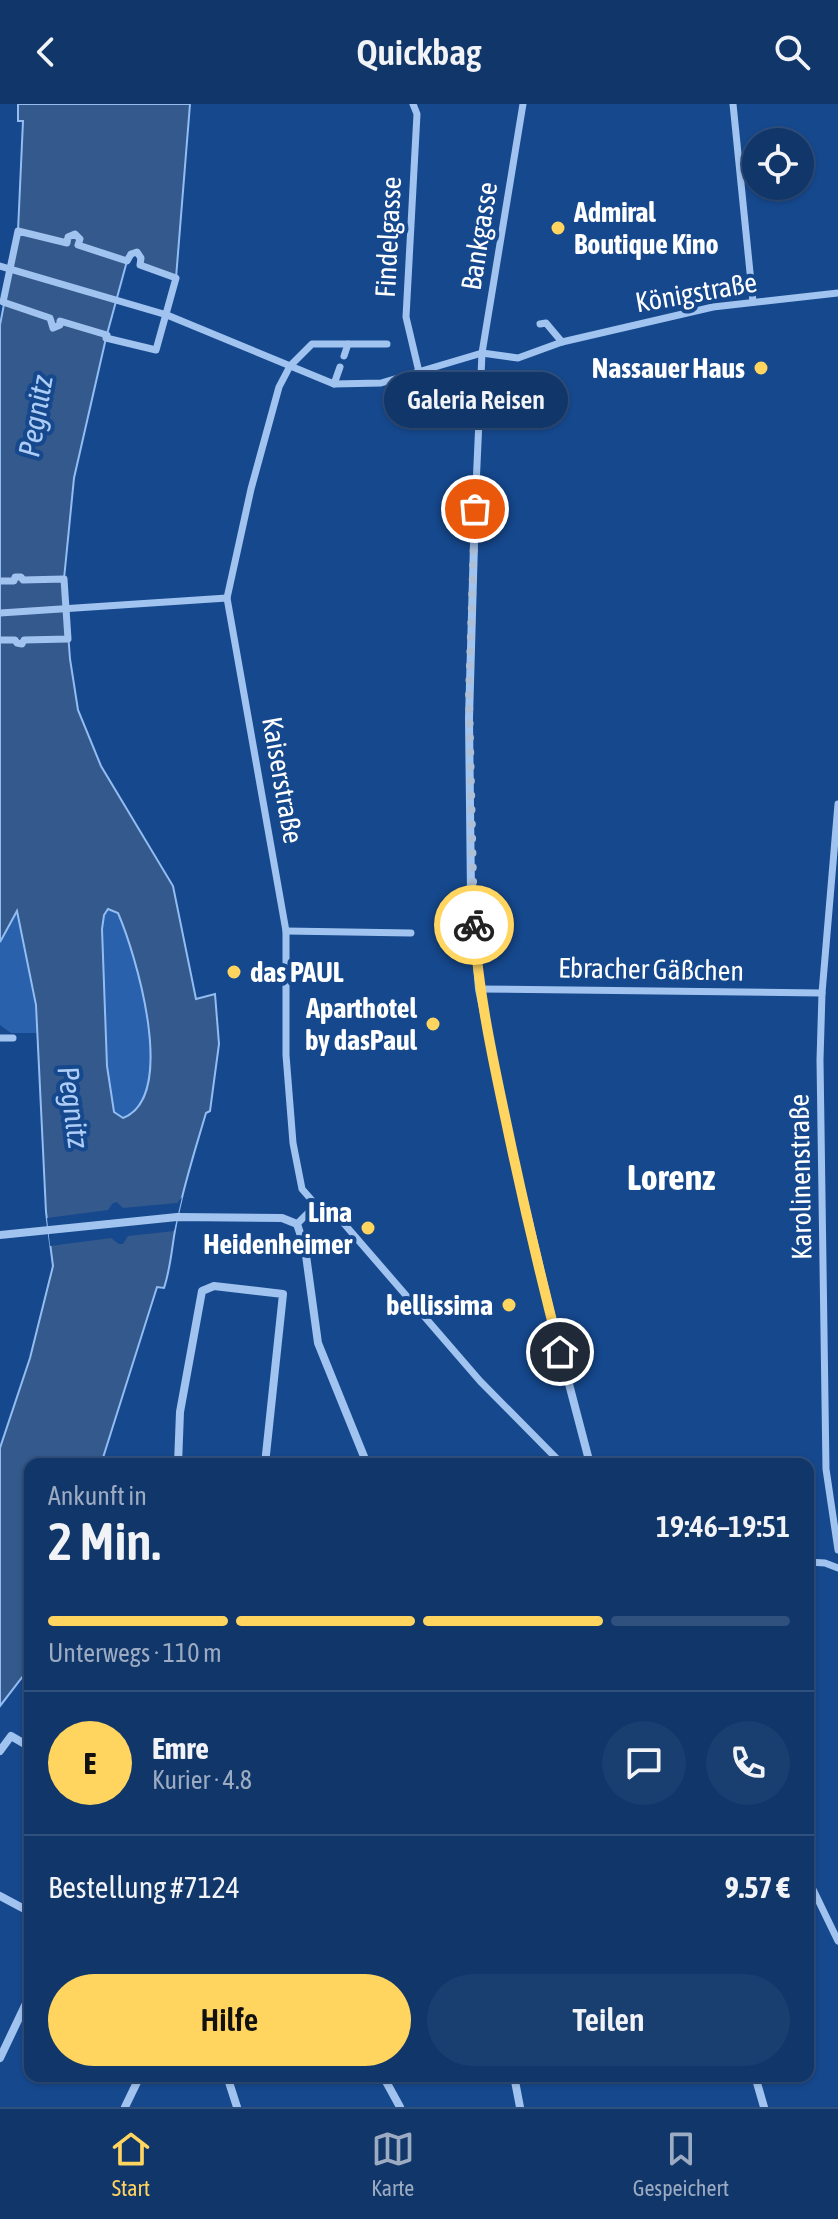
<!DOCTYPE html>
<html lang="de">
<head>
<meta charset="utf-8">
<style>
  :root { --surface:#10366a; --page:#193e70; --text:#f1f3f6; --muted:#9cabc1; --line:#30507e; --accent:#ffd45f }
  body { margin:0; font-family:"Asap Condensed",sans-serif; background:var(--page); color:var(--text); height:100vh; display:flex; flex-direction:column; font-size:30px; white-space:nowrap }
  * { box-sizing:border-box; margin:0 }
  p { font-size:26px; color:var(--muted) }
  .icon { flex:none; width:44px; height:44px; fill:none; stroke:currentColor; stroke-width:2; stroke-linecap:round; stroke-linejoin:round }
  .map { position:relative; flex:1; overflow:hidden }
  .panel { position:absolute; left:24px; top:1354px; width:790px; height:624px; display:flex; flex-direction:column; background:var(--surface); border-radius:16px; box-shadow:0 2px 6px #0004,0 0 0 2px var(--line) }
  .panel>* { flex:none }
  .controls { position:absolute; left:742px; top:24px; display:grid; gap:16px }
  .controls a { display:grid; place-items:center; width:72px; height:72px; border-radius:50%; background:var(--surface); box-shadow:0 2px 6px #0004,0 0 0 2px var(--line); font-size:40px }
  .pin { position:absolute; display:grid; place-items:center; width:68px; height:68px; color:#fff; margin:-34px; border:4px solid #fff; border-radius:50%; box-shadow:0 2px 8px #0007 }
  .courier { position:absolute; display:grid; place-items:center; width:80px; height:80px; margin:-40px; border:6px solid #ffd45f; border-radius:50%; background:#fff; color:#222; box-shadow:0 2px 10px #0007 }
  .bubble { position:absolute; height:56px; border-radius:28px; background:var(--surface); box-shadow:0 2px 6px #0004,0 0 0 2px var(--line); font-size:26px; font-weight:600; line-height:56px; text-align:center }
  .overview em { font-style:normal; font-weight:600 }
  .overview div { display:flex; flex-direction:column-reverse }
  .overview { display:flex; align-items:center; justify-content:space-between; height:136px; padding:0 24px }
  h1 { font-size:52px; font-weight:600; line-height:60px }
  .bar { display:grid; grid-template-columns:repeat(4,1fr); gap:12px 8px; align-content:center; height:96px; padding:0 24px }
  .bar i { height:10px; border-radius:6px; background:var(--line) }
  .bar .selected { background:var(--accent) }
  .bar p { grid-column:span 4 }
  .line { display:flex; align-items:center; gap:20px; padding:0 24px; border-top:2px solid var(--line) }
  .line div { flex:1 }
  .round { display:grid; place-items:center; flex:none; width:84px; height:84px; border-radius:42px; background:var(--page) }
  .action { display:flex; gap:16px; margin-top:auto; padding:16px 24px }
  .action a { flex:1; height:92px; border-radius:48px; background:var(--accent); color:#111; font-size:32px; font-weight:600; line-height:92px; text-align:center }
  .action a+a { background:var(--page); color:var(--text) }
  header { display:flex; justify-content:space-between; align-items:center; height:104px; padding:0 24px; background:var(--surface); font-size:36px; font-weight:600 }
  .tab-bar { display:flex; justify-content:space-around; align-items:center; height:112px; border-top:2px solid var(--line); background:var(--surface); font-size:22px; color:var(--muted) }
  .tab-bar a { display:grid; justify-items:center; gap:4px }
  .tab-bar .selected { color:var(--accent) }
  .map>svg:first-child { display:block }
  .green { fill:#2961ac }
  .water { fill:#34598c; stroke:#93bdf2; stroke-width:2; fill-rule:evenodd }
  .pier { fill:#16488d }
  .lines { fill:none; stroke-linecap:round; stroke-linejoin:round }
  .pedestrian { stroke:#a1c3ef; stroke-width:7 }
  .minor { stroke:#a1c3ef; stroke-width:8 }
  .done { stroke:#adbfd7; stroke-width:8; stroke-dasharray:0 14.4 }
  .route { stroke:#ffd45f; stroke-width:10 }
  .poi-dot { fill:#ffd45f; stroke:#16488d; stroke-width:3 }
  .labels { text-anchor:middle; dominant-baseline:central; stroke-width:8; stroke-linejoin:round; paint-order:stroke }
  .poi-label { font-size:28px; font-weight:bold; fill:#fff; stroke:#16488d; text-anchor:end }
  .street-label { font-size:28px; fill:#fff; stroke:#16488d }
  .water-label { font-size:30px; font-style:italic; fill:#adcdf6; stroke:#16488d }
  .district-label { font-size:36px; font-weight:bold; fill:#fff; stroke:#16488d }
</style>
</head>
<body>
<header><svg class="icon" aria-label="back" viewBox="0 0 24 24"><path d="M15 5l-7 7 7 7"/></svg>Quickbag<svg class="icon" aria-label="search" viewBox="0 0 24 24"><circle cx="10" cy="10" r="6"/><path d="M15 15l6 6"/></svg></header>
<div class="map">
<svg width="838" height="2003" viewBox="0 0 838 2003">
  <rect width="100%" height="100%" fill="#16488d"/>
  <g class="green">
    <path d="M 108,805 L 118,808 C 135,848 179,992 123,1014 L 114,1008 L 107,962 L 102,825 L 104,811 Z"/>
    <polygon points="17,806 28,851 39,929 11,929 0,921 0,838"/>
  </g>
  <path class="water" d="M 18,0 L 190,0 L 176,174 L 140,161 L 137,148 L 127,157 L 106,234 L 74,374 L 64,475 L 70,555 L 78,606 L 101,662 L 173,782 L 196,895 L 215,890 L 219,940 L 210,1007 L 206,1009 C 196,1043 185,1077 178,1111 C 172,1136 172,1160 164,1184 L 157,1183 L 101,1360 L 30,1360 L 30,1563 L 0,1602 L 0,1344 L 30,1254 L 53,1162 L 46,1108 L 36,901 L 17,807 L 0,838 L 0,221 L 18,127 L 23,17 L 18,17 ZM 108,805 L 118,809 C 135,848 179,992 123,1014 L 114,1008 L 107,962 L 102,825 L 104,811 Z"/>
  <polygon class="pier" points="182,1093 174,1127 128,1132 123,1140 119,1140 111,1134 50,1142 47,1114 108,1106 113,1099 117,1098 123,1104 177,1099"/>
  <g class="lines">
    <g class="pedestrian">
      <polyline points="413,0 417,10 406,213 419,268"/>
      <polyline points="733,0 753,198"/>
      <polygon points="18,127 67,139 68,133 75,130 80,135 78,141 127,157 131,150 137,148 141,154 140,161 176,174 156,246 106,234 107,231 60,217 60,221 53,224 50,214 3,198"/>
      <polyline points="0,162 167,211 334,280 381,279 482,249 518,254 562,238 713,203 838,189"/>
      <polyline points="540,220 546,219 562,238"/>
      <polyline points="387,240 312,240 290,262 279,283 251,385 227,494 286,827 286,951 293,1039 302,1085 316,1101 340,1115 480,1277 562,1360"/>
      <polyline points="344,252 348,240"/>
      <polyline points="334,280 340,263"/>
      <polyline points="475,405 482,249 523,0"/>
      <polyline points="0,477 14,477 15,473 21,473 23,476 64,475 68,535 24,536 22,540 17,539 15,536 0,536"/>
      <polyline points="0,509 227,494"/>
      <polyline points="838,700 822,889 820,956 826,1365 838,1446"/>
      <polyline points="286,827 411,829"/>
      <polyline points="479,885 822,889"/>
      <polyline points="0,934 13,934"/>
      <polyline points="297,1120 316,1101"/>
      <polyline points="808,1458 825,1459 838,1464"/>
      <polyline points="808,1775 838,1837"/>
    </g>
    <g class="minor">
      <polyline points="475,405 469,614 471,790 479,885 512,1047 553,1219 590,1360"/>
      <polyline points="0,1131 177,1113 282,1114 297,1120 305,1144 318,1239 367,1360"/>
      <polyline points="178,1360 180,1308 202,1187 214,1182 283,1190 265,1360"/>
      <polyline points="0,1647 11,1632 30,1643"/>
      <polyline points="0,1792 30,1808"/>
      <polyline points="0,1954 30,1891"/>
      <polyline points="227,1972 237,2003"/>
      <polyline points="383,1972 400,2003"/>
      <polyline points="514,1972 520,2003"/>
      <polyline points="755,1972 764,2003"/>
      <polyline points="125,2003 140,1972"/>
    </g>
  </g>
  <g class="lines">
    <polyline class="done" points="474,821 469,590 475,405"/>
    <path class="route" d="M 474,821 C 478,883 490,942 503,1003 C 520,1085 539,1167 560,1248"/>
  </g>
  <g class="poi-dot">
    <circle cx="558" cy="124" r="8"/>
    <circle cx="761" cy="264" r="8"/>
    <circle cx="234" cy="868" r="8"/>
    <circle cx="433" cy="920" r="8"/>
    <circle cx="368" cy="1124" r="8"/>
    <circle cx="509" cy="1201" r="8"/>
  </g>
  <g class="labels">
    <g class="poi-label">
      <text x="574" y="108" text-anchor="start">Admiral<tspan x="574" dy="32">Boutique Kino</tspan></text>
      <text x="745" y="264">Nassauer Haus</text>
      <text x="250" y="868" text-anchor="start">das PAUL</text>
      <text x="417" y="904">Aparthotel<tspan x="417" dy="32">by dasPaul</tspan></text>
      <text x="352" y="1108">Lina<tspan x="352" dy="32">Heidenheimer</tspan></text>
      <text x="493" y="1201">bellissima</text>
    </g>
    <g class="street-label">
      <text transform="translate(479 132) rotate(-81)">Bankgasse</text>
      <text transform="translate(388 133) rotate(-87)">Findelgasse</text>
      <text transform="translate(696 188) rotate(-10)">Königstraße</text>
      <text transform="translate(283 676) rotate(80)">Kaiserstraße</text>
      <text transform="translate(651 865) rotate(1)">Ebracher Gäßchen</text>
      <text transform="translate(800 1073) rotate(-91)">Karolinenstraße</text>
    </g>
    <g class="water-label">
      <text transform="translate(35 312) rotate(-80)">Pegnitz</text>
      <text transform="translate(74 1003) rotate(82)">Pegnitz</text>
    </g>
    <g class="district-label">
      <text x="671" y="1073">Lorenz</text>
    </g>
  </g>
</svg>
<div class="controls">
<a><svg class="icon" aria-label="locate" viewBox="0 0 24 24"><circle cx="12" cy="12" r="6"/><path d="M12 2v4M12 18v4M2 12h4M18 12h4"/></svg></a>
</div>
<div class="pin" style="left:475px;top:405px;background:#ea580c"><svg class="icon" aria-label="bag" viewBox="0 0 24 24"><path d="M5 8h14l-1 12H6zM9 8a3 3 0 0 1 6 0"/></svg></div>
<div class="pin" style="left:560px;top:1248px;background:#1f2937"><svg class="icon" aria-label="home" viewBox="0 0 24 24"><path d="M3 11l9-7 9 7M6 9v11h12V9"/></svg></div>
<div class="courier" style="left:474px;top:821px"><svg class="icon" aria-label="bike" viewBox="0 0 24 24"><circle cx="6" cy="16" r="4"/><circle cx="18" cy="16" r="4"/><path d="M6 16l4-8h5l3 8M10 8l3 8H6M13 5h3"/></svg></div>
<div class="bubble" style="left:384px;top:268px;width:184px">Galeria Reisen</div>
<section class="panel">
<div class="overview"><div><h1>2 Min.</h1><p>Ankunft in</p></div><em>19:46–19:51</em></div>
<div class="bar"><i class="selected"></i><i class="selected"></i><i class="selected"></i><i></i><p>Unterwegs · 110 m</p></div>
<div class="line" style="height:144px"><b class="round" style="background:var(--accent);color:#111">E</b><div><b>Emre</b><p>Kurier · 4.8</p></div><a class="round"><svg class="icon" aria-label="chat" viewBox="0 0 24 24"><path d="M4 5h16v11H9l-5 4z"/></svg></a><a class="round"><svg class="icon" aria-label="phone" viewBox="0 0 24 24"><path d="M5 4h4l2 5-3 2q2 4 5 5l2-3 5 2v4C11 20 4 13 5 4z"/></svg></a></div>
<div class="line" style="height:104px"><div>Bestellung #7124</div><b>9.57 €</b></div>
<div class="action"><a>Hilfe</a><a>Teilen</a></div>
</section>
</div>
<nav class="tab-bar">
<a class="selected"><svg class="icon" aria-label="home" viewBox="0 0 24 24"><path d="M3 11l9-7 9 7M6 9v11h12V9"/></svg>Start</a>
<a><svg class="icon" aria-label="map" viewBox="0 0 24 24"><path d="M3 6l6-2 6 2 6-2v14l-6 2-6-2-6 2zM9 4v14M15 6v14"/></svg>Karte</a>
<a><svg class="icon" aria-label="saved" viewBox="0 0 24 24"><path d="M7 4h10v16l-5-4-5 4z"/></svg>Gespeichert</a>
</nav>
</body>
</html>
